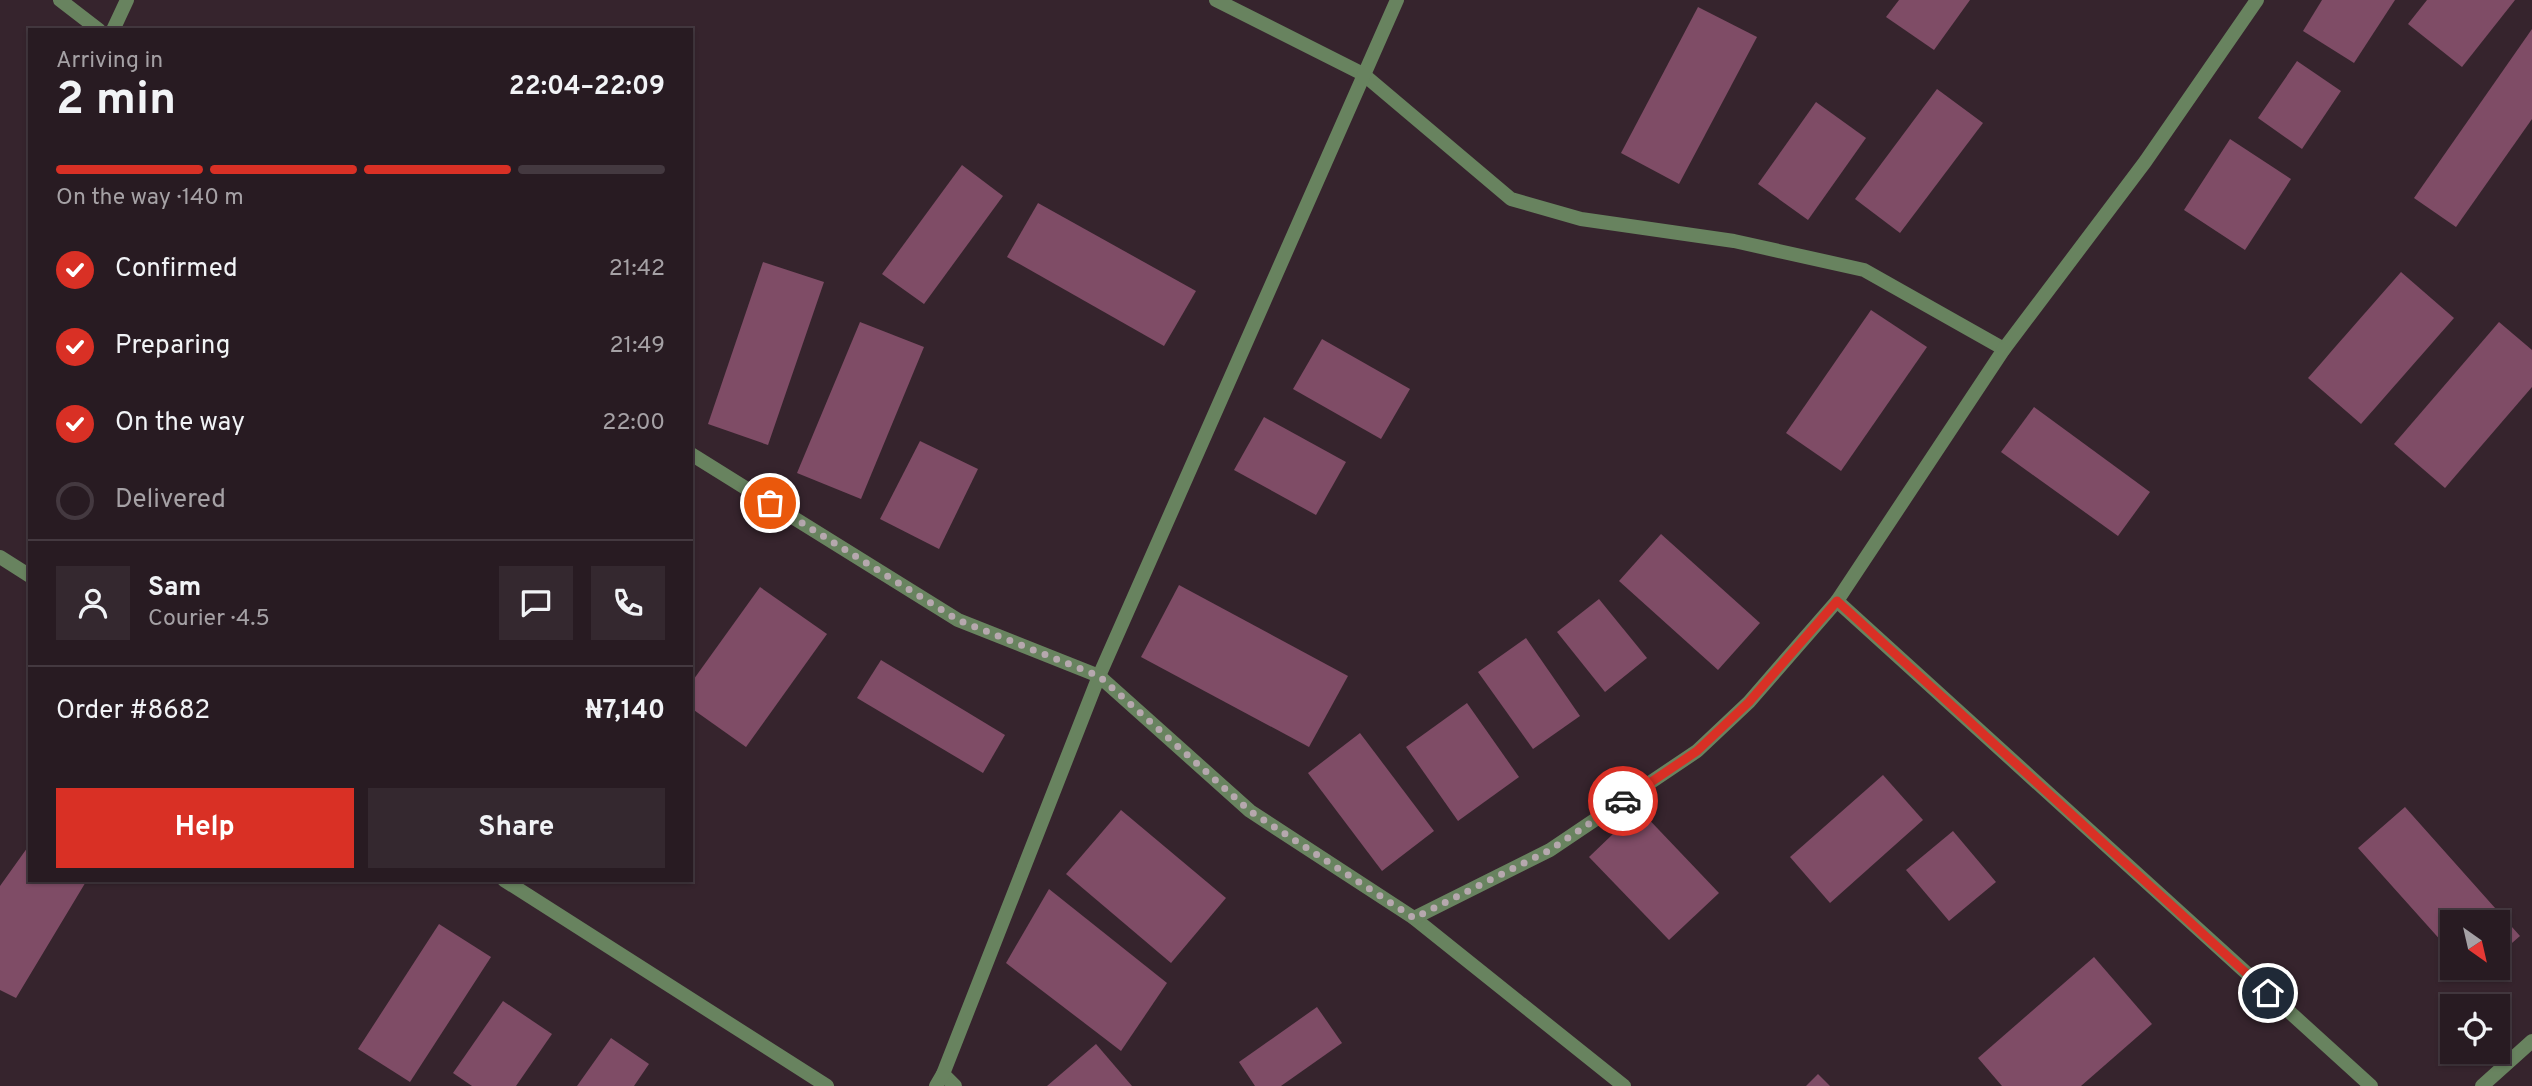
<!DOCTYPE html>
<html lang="en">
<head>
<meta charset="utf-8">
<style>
  :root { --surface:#281b22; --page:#34282f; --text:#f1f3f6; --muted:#a5a1a5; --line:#443940; --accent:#d93025 }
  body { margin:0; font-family:Overpass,sans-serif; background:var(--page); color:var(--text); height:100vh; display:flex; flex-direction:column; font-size:26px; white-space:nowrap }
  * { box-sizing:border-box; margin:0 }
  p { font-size:23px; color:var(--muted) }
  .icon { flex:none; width:38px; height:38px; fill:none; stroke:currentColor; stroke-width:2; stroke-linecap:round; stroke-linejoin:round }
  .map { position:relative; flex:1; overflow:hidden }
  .details { position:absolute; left:28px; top:28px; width:665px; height:854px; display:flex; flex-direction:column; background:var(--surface); border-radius:0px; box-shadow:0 2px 5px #0004,0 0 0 2px var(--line) }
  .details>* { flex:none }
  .needle { width:46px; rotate:146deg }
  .tools { position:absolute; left:2440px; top:910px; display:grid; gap:14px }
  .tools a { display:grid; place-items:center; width:70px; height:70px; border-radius:0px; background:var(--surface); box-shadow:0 2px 5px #0004,0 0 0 2px var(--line); font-size:35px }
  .pin { position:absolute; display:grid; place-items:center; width:60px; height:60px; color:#fff; margin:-30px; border:4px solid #fff; border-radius:50%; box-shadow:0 2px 7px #0007 }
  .courier { position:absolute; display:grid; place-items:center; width:70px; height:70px; margin:-35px; border:5px solid #d93025; border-radius:50%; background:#fff; color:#222; box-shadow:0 2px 9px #0007 }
  .head em { font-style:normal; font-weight:700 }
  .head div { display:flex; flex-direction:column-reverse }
  .head { display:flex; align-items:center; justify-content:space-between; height:119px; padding:0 28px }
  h1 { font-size:46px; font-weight:700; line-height:52px }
  .bar { display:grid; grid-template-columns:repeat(4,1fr); gap:10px 7px; align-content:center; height:84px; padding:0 28px }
  .bar i { height:9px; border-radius:5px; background:var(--line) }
  .bar .selected { background:var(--accent) }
  .bar p { grid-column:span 4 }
  .line { display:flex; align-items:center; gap:18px; padding:0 28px; border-top:2px solid var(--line) }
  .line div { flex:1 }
  .round { display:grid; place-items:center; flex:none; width:74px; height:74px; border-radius:0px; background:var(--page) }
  ol { padding:0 28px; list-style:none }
  li { display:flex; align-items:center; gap:21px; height:77px }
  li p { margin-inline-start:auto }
  li .icon { padding:7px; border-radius:50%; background:var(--accent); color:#fff; stroke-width:4 }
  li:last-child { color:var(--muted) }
  li i { width:38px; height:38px; border:4px solid var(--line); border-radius:50% }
  .button { display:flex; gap:14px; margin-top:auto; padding:14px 28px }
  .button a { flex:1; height:80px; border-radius:0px; background:var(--accent); color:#fff; font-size:28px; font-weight:700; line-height:80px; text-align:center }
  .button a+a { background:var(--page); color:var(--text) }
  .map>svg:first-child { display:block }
  .building { fill:#7f4c66 }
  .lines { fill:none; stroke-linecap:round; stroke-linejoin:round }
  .street { stroke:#68835f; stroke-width:14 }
  .done { stroke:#b6a8ae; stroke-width:7; stroke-dasharray:0 12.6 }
  .route { stroke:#d93025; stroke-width:9 }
</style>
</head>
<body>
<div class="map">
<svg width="2532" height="1086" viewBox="0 0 2532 1086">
  <rect width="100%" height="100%" fill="#36242d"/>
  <g class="building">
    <polygon points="1899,0 1970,0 1934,50 1886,17"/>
    <polygon points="2322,0 2395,0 2354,63 2303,31"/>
    <polygon points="2427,0 2515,0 2462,67 2408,24"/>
    <polygon points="1698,7 1757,37 1679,184 1621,153"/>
    <polygon points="2532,29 2532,119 2456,227 2414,198"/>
    <polygon points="2297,61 2341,91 2302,149 2258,118"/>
    <polygon points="1937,89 1983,123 1900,233 1855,199"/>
    <polygon points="1816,102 1866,138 1808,220 1758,184"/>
    <polygon points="2230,139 2291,179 2245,250 2184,210"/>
    <polygon points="962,165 1003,196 924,304 882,274"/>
    <polygon points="1038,203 1196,291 1164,346 1007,257"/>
    <polygon points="763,262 824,282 768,445 708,424"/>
    <polygon points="2401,272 2454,318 2361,424 2308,378"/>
    <polygon points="1871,310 1927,347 1841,471 1786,433"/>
    <polygon points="860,322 924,347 861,499 797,473"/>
    <polygon points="2499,322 2532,350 2532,387 2445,488 2394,444"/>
    <polygon points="1322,339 1410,389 1381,439 1293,389"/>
    <polygon points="2034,407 2150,492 2118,536 2001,452"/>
    <polygon points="1264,417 1346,462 1316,515 1234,470"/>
    <polygon points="920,441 978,469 939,549 880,519"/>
    <polygon points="1661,534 1760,623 1718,670 1619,581"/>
    <polygon points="1179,585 1348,676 1309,747 1141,657"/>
    <polygon points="760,587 827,634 746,747 691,708 691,683"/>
    <polygon points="1599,599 1647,658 1605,692 1557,632"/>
    <polygon points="1526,638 1580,716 1533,749 1478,672"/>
    <polygon points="881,660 1005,735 983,773 857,698"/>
    <polygon points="1467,703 1519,777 1458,821 1406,747"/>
    <polygon points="1360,733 1434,831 1382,871 1308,773"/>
    <polygon points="1883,775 1923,820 1830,903 1790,857"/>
    <polygon points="2405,807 2520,936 2497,956 2497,922 2452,922 2452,953 2358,848"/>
    <polygon points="1639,809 1719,893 1669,940 1589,857"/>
    <polygon points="1121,810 1226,898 1171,963 1066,874"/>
    <polygon points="1953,831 1996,882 1949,921 1906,870"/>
    <polygon points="30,844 30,880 87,880 16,998 0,990 0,886"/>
    <polygon points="1049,889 1167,983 1121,1051 1006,963"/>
    <polygon points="439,924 491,957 410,1082 358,1049"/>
    <polygon points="2094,957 2152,1024 2081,1086 2002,1086 1978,1058"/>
    <polygon points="503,1001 552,1034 516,1086 472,1086 453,1073"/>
    <polygon points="1317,1007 1342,1043 1281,1086 1255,1086 1239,1062"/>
    <polygon points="611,1038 649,1064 634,1086 577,1086"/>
    <polygon points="1096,1044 1132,1086 1047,1086"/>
    <polygon points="1818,1074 1830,1086 1806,1086"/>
  </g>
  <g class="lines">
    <g class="street">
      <polyline points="60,0 99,30"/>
      <polyline points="1216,0 1363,74 1511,199 1581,219 1734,241 1864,270 2004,349"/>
      <polyline points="113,30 127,0"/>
      <polyline points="691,454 958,620 1099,676 1250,811 1414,918 1624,1086"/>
      <polyline points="0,557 30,576"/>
      <polyline points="1837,601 2371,1086"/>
      <polyline points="504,880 827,1086"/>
      <polyline points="1414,918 1550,850 1697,751 1749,702 1837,601 2004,349 2145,162 2257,0"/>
      <polyline points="943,1074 955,1086"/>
      <polyline points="936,1086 943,1074 1099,676 1397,0"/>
      <polyline points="2482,1086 2532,1041"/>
    </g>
  </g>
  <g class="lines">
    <polyline class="done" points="770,503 958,620 1099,676 1250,811 1414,918 1550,850 1623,801"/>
    <polyline class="route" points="1623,801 1697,751 1749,702 1837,601 2268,993"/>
  </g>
</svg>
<div class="tools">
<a><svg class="needle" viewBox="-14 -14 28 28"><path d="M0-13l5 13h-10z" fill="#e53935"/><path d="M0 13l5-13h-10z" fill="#a5a1a5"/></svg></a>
<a><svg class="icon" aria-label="locate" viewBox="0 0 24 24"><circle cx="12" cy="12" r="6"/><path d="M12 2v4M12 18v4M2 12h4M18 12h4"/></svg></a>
</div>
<div class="pin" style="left:770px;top:503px;background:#ea580c"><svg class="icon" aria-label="bag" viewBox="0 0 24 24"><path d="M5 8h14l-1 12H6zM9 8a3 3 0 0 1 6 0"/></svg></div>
<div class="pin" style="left:2268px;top:993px;background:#1f2937"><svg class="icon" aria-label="home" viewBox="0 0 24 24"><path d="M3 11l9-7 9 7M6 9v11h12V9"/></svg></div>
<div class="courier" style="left:1623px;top:801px"><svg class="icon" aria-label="car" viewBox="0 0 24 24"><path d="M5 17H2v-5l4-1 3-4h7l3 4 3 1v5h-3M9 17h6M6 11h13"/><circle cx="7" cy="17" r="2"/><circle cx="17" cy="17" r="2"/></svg></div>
<section class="details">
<div class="head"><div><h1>2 min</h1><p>Arriving in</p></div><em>22:04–22:09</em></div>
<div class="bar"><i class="selected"></i><i class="selected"></i><i class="selected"></i><i></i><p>On the way · 140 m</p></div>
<ol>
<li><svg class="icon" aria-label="check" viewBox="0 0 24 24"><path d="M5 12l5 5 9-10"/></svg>Confirmed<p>21:42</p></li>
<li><svg class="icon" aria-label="check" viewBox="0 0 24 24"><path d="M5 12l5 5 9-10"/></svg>Preparing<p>21:49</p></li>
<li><svg class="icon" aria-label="check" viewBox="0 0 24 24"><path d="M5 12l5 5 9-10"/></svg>On the way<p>22:00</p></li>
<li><i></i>Delivered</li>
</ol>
<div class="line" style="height:126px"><a class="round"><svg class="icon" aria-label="person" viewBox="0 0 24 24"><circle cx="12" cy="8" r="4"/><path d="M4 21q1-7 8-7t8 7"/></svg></a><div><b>Sam</b><p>Courier · 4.5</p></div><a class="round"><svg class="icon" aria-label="chat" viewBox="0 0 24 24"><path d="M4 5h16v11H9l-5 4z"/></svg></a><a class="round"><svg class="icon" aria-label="phone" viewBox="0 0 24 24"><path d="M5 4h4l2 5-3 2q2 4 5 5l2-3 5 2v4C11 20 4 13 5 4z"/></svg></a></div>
<div class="line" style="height:91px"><div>Order #8682</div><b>₦7,140</b></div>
<div class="button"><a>Help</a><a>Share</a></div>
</section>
</div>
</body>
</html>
